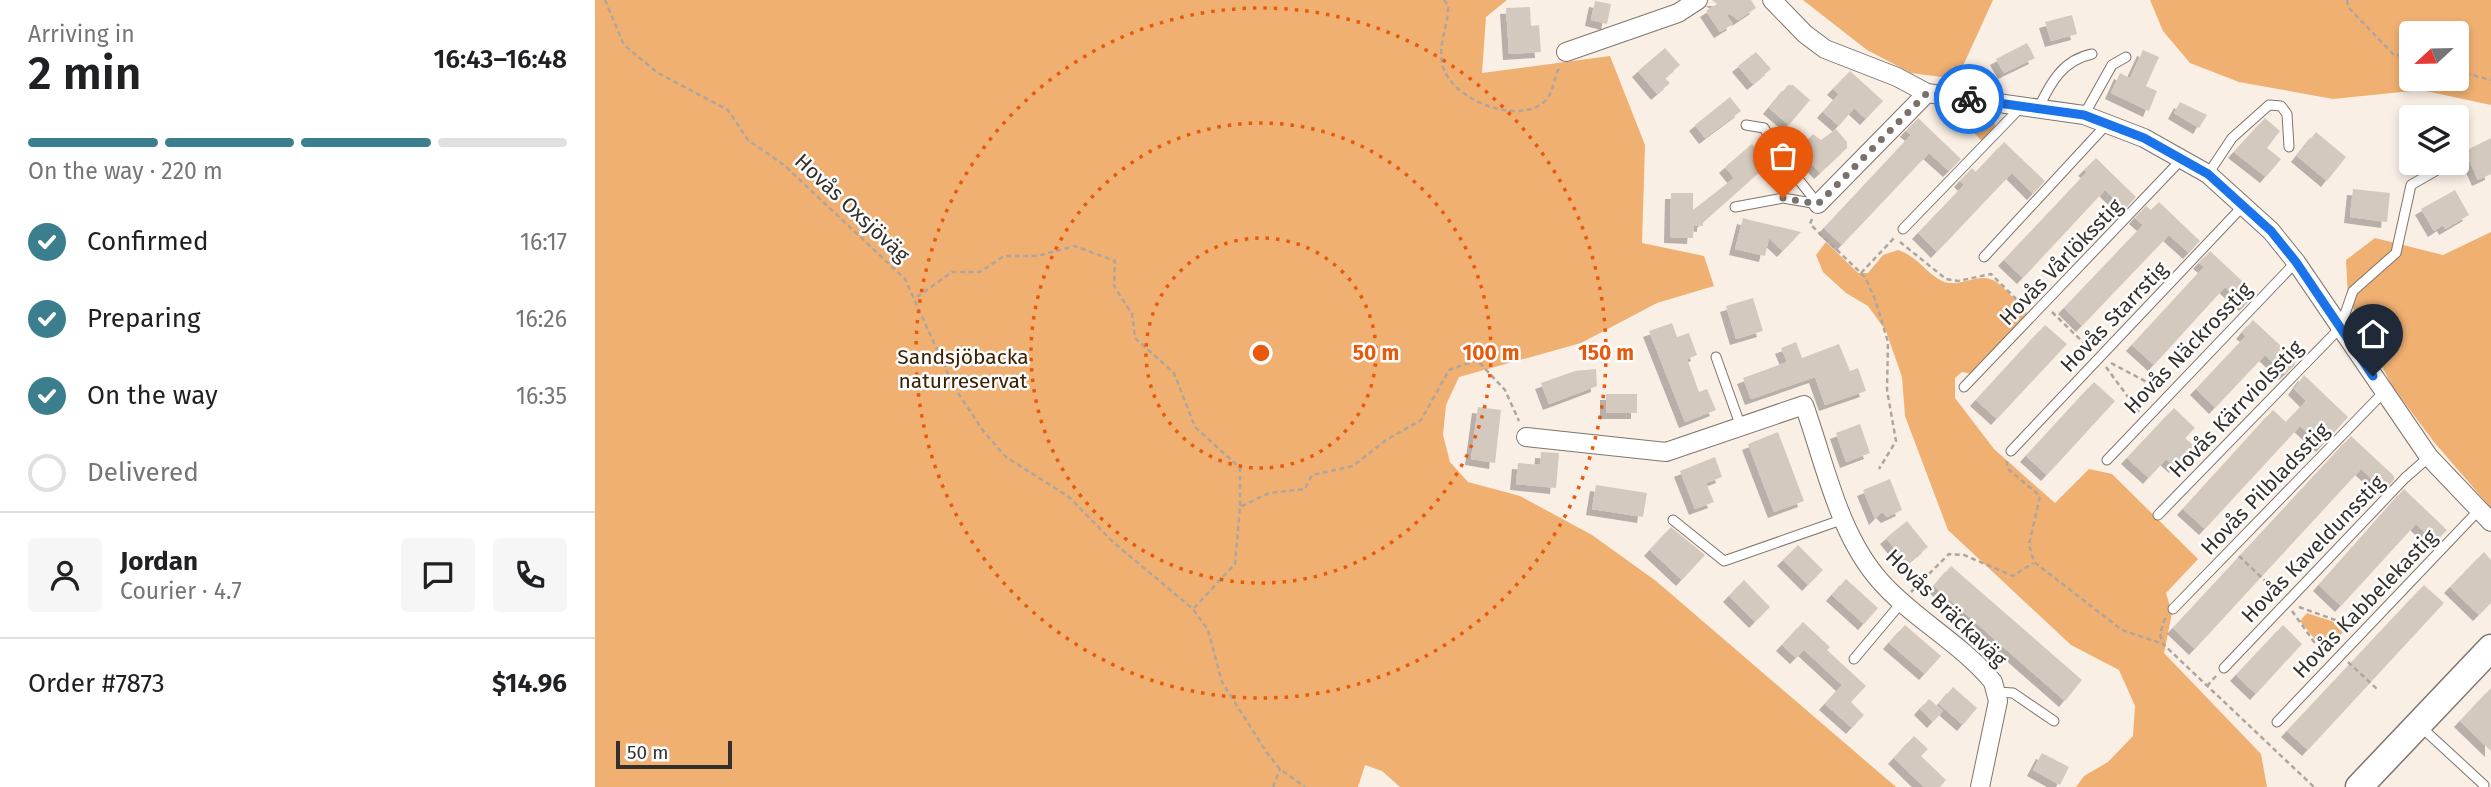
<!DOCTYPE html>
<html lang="en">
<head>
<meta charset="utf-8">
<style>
  :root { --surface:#fff; --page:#f6f6f6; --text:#202124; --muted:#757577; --line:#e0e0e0; --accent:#3b7e8e }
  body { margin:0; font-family:"Fira Sans",sans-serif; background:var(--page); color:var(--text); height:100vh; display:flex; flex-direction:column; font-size:26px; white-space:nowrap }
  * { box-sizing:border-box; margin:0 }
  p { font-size:23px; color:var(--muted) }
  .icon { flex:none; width:38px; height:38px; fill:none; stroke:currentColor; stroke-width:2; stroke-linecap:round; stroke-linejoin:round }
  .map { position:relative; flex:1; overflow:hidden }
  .details { display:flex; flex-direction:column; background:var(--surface); width:595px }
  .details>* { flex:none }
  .needle { width:46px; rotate:248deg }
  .controls { position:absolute; left:1804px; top:21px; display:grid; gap:14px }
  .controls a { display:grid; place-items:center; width:70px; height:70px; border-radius:7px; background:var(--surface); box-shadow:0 4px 10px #0003; font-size:35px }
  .scale { position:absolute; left:21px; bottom:18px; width:116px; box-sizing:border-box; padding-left:7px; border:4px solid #332f2b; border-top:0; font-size:19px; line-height:24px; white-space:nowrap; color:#332f2b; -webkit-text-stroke:5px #fefefe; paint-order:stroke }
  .pin { position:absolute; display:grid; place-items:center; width:60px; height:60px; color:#fff; margin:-72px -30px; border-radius:50% 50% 50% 0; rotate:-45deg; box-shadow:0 0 7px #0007 }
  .pin .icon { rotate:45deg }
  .courier { position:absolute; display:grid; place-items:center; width:70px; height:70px; margin:-35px; border:5px solid #1a73e8; border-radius:50%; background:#fff; color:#222; box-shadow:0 2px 9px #0007 }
  .head em { font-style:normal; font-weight:600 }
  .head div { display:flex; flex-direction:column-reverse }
  .head { display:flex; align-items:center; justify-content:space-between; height:119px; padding:0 28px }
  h1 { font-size:46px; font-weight:600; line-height:52px }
  .bar { display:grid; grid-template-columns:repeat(4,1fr); gap:10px 7px; align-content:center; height:84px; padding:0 28px }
  .bar i { height:9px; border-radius:5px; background:var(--line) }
  .bar .on { background:var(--accent) }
  .bar p { grid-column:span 4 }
  .line { display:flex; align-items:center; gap:18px; padding:0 28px; border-top:2px solid var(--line) }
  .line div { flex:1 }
  .round { display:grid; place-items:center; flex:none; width:74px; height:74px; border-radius:7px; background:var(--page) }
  ol { padding:0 28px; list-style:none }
  li { display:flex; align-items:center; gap:21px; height:77px }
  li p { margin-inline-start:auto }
  li .icon { padding:7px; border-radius:50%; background:var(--accent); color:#fff; stroke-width:4 }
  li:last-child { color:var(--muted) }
  li i { width:38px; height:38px; border:4px solid var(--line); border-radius:50% }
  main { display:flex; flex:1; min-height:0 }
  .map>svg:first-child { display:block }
  .green { fill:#f0b071; fill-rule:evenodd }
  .building { fill:#d4c9bf; filter:url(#shadow) }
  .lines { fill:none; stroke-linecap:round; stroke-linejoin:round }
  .lane-casing { stroke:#7f756c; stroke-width:11 }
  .street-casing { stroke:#7f756c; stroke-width:20 }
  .secondary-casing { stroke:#7f756c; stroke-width:29 }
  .path { stroke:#aea69e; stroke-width:2.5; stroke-dasharray:5 3.5; stroke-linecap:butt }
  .lane { stroke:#fff; stroke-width:9 }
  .street { stroke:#fff; stroke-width:18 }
  .secondary { stroke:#fff; stroke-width:26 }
  .done { stroke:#79726c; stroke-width:7; stroke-dasharray:0 12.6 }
  .route { stroke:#1a73e8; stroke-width:9 }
  .ring { fill:none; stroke:#e8590c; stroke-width:3.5; stroke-dasharray:3.5 7 }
  .labels { text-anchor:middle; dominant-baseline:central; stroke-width:5; stroke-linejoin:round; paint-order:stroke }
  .street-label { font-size:21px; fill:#332f2b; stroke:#fefefe }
  .park-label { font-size:21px; fill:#3d2101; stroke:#fefefe }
  .centre { fill:#e8590c; stroke:#fefefe; stroke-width:3.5 }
  .ring-label { font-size:21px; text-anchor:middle; font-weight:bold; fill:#e8590c; stroke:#fefefe; stroke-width:5; stroke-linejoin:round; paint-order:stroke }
</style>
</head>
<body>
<main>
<section class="details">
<div class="head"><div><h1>2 min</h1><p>Arriving in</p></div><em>16:43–16:48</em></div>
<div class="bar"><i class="on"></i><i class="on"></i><i class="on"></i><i></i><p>On the way · 220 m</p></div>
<ol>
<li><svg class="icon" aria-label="check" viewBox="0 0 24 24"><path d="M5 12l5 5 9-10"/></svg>Confirmed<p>16:17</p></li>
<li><svg class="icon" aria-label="check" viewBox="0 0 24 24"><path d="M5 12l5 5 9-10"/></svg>Preparing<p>16:26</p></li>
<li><svg class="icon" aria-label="check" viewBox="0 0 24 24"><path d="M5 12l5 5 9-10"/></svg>On the way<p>16:35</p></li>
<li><i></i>Delivered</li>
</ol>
<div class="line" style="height:126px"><a class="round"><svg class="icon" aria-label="person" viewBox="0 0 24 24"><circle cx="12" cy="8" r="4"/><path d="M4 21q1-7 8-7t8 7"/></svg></a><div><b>Jordan</b><p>Courier · 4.7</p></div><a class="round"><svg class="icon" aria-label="chat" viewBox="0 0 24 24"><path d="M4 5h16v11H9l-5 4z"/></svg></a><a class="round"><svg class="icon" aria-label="phone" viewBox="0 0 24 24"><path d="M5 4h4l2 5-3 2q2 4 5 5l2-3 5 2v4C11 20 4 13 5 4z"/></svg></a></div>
<div class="line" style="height:91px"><div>Order #7873</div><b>$14.96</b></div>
</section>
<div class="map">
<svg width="1896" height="787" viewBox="0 0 1896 787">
  <defs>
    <filter id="shadow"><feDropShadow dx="-6" dy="6" stdDeviation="0" flood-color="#0004"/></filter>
  </defs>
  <rect width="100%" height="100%" fill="#faefe5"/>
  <g class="green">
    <polygon points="0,0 912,0 891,17 887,73 1015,56 1050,145 1047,243 1109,256 1119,286 1062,303 986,343 864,377 851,405 848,435 855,462 873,482 925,496 997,535 1061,581 1301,787 805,787 787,771 770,765 763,787 0,787"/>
    <polygon points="1208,0 1398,0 1362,79 1316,73 1272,50"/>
    <path d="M 1555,0 L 1896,0 L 1896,105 L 1826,90 L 1738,99 L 1644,82 L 1595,63 L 1568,31 ZM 1816,33 L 1862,33 L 1862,79 L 1816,79 Z"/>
    <polygon points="1352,105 1399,112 1400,127 1387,141"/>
    <polygon points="1896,232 1896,508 1839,442 1797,386 1753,298 1751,260 1780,238 1848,255"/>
    <path d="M 1231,242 L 1263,273 L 1273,273 L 1288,255 L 1303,250 C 1322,256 1330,272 1347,281 C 1364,289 1383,271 1400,281 C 1412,289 1424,305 1434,315 L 1377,374 L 1367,372 L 1360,378 L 1360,398 L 1399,449 L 1460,503 L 1494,469 L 1517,474 L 1603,559 L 1571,593 L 1577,613 L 1569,653 L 1666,754 L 1672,787 L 1481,787 L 1489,776 L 1513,762 L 1538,736 L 1540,706 L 1524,670 L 1476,645 L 1353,530 L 1310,416 L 1307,377 L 1291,331 L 1273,306 L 1251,293 L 1228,272 L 1221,255 Z"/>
    <polygon points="1712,613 1739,622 1748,632 1734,648 1719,638 1705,621"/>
  </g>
  <g class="building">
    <polygon points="1117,0 1156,0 1161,8 1143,20 1134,13 1132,16 1138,24 1125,32 1111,11 1122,4"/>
    <polygon points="1000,1 1016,4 1012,24 996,20"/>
    <polygon points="935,7 936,26 944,25 946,52 914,54 911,8"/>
    <polygon points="1477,15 1482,34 1456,41 1450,22"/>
    <polygon points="1432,43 1440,58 1409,73 1401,59"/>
    <polygon points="1070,48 1085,65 1070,78 1075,83 1062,94 1043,71"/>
    <polygon points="1548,50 1564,57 1551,86 1562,91 1554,111 1516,93 1525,73 1535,78"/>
    <polygon points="1161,52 1176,69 1158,84 1143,66"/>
    <polygon points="1255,71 1288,101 1271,119 1259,108 1244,126 1228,112 1244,94 1238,89"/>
    <polygon points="1193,85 1198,85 1215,100 1194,125 1174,108"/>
    <polygon points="1135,97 1146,111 1110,138 1100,125"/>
    <polygon points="1585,102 1612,115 1604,128 1579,113"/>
    <polygon points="1323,118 1366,159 1354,171 1334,153 1247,245 1229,228 1316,135 1311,131"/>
    <polygon points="1670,118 1685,131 1672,148 1686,159 1671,177 1639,152"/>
    <polygon points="1241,129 1252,142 1252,148 1225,173 1203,149 1218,134 1226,140"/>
    <polygon points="1721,132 1751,157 1732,181 1702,156"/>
    <polygon points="1896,138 1896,174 1883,180 1870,151"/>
    <polygon points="1409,142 1450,181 1438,194 1417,173 1342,252 1323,233 1369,185 1365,181 1377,168 1381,172"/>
    <polygon points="1157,144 1173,164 1108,222 1108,226 1099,225 1098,238 1075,237 1076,193 1098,193 1098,210 1139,178 1130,167"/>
    <polygon points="1501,158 1541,197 1530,209 1510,190 1428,278 1409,260 1492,172 1489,170"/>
    <polygon points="1758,189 1795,193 1792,222 1755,217"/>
    <polygon points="1860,190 1874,215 1850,229 1848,225 1839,231 1826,209"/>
    <polygon points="1564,202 1605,241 1594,253 1574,235 1487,326 1469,308 1548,225 1540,218 1551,206 1556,210"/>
    <polygon points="1148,218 1155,220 1206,232 1188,251 1174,238 1170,256 1140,249"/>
    <polygon points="1615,251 1661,294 1650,305 1630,287 1559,365 1537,345 1609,267 1604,263"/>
    <polygon points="1158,298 1168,331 1141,339 1131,306"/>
    <polygon points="1658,320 1701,360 1699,366 1690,374 1670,355 1620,408 1601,389 1651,336 1647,333"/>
    <polygon points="1077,323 1082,337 1094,333 1102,355 1092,359 1104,392 1112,389 1121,410 1090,422 1054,331"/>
    <polygon points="1450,325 1472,344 1402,419 1381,400"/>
    <polygon points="1201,342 1207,358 1244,344 1255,371 1263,368 1271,391 1230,405 1220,377 1156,399 1148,378 1192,362 1186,348"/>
    <polygon points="1001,369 1002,386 954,404 946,383 980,371"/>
    <polygon points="1709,375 1753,417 1727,446 1705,426 1610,529 1588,509 1678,410 1691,422 1711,401 1699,389"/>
    <polygon points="1499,382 1520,401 1452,475 1431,456"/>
    <rect x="1011" y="394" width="31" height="19"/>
    <polygon points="883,407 906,410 900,463 876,459"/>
    <polygon points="1579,408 1600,428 1590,438 1600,447 1580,467 1571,459 1554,478 1532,458"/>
    <polygon points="1265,424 1275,453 1251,462 1241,433"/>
    <polygon points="1183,432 1209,501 1179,512 1153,444"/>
    <polygon points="1756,436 1799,476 1799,480 1789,490 1766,469 1600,649 1578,628"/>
    <polygon points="946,452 964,453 961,488 921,484 923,463 945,465"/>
    <polygon points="1120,457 1127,477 1111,483 1119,502 1100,509 1085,471"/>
    <polygon points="1295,479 1307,510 1292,517 1287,512 1280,519 1268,490"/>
    <polygon points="1001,485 1052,493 1048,517 997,509"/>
    <polygon points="1809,489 1852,530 1840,542 1821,524 1746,606 1724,585"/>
    <polygon points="1312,521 1333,547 1312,564 1291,538"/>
    <polygon points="1076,527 1110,555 1087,580 1055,550"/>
    <polygon points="1203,545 1228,570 1213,585 1188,560"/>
    <polygon points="1889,552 1896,560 1896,603 1884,615 1855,587"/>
    <polygon points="1356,566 1487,680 1470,701 1339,586"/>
    <polygon points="1251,579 1283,608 1269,624 1237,595"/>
    <polygon points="1149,580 1175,607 1160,622 1134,596"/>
    <polygon points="1829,585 1849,603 1713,750 1692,731"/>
    <polygon points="1208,622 1235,647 1232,650 1271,686 1256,702 1269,715 1257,728 1230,704 1247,685 1209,650 1201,658 1187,645"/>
    <polygon points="1310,625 1346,656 1330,674 1294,643"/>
    <polygon points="1688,625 1707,644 1661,694 1641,675"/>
    <polygon points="1358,687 1382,708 1368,725 1344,704"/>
    <polygon points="1896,688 1896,751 1865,721"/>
    <polygon points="1334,699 1348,711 1338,722 1325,709"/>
    <polygon points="1319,736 1333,749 1326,756 1351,780 1345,787 1329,787 1299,758"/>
    <polygon points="1447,753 1474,767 1465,785 1438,770"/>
  </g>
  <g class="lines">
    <g class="lane-casing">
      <g id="lane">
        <path d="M 1444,107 C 1456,82 1468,60 1497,54"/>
        <polyline points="1489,115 1517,65 1531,57"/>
        <polyline points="1151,125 1169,128 1188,160 1223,204"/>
        <polyline points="1613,174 1637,138 1674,105 1686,106 1692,114 1694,147"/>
        <polyline points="1140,207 1188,198 1223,204"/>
        <polyline points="1308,229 1426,107"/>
        <polyline points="1389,257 1512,124"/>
        <polyline points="1121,357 1146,427"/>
        <polyline points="1369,387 1586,160"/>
        <polyline points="1416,451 1647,207"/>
        <polyline points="1512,460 1701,262"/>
        <polyline points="1563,515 1745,328 1758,291 1801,253 1816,185 1854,163"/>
        <polyline points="1078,520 1129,561 1249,519"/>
        <polyline points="1578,609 1788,393"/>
        <polyline points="1259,659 1307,602"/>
        <polyline points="1629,668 1810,478 1834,457"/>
        <polyline points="1402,692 1418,693 1459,721"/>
        <polyline points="1682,722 1884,510"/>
        <polyline points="1825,726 1889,785"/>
      </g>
    </g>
    <g class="street-casing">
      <g id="street">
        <polyline points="1177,0 1210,34 1230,49 1302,77 1332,93 1489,115 1549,138 1613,174 1676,231 1701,262 1834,457 1896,522"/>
        <polyline points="971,52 1083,13 1103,0"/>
        <polyline points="1223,204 1332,93"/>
        <path d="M 931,437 L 1071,452 L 1209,405 C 1230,463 1243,534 1286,582 C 1319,619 1367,644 1398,682 L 1403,701 L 1385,787"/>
      </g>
    </g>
    <g class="secondary-casing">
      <polyline id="secondary" points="1764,787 1896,648"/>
    </g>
    <g class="path">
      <polyline points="10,0 29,45 63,73 133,110 153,140 189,165 310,279 359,387 389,432 411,457 474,497 518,542 598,609 613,630 627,682 672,753 685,769 710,787"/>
      <path d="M 849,0 L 853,5 C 854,25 843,42 847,63 C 853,98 921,126 949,102 C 959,93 958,80 964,68"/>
      <polyline points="1752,0 1753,7 1798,54 1816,58"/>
      <polyline points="1862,71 1896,80"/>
      <polyline points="1217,219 1215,224 1270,277 1280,299 1293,342 1292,390 1301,441 1284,469"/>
      <polyline points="1305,242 1351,279 1363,281 1396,274 1430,308"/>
      <polyline points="1266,273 1300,237"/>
      <polyline points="322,297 357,272 385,272 409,256 442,256 480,246 520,261 519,286 537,314 540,338 579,373 600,427 645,468 645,507"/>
      <polyline points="1457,312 1495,349"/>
      <polyline points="1516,363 1563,388"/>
      <polyline points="1511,367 1544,412"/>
      <polyline points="1412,461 1412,468 1445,496 1434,545 1439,562 1527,630 1568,644"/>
      <polyline points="1644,556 1685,595"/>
      <polyline points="1316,592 1354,554 1369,555 1418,576 1438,563"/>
      <polyline points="1704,607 1757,626"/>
      <polyline points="599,608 640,564 645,507 674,493 710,489 717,475 758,466 791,440 826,420 854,370 882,360 910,390 924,421"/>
      <polyline points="1697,611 1730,657"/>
      <polyline points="1570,618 1565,634 1568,644 1719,787"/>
      <polyline points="1753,662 1782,689"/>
      <polyline points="1612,686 1622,675"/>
      <polyline points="678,787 685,769"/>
    </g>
    <use href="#lane" class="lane"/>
    <use href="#street" class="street"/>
    <use href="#secondary" class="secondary"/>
  </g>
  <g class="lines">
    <polyline class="done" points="1188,198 1223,204 1332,93 1374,99"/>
    <polyline class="route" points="1374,99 1489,115 1549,138 1613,174 1676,231 1701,262 1778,376"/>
  </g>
  <g class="ring">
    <circle cx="666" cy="353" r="115"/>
    <circle cx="666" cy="353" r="230"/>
    <circle cx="666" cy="353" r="345"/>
  </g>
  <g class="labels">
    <g class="street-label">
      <text transform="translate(257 208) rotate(43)">Hovås Oxsjöväg</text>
      <text transform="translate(1466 262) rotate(-46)">Hovås Vårlöksstig</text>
      <text transform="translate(1519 317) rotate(-46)">Hovås Starrstig</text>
      <text transform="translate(1593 348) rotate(-46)">Hovås Näckrosstig</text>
      <text transform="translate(1641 409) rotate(-46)">Hovås Kärrviolsstig</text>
      <text transform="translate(1670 489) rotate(-46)">Hovås Pilbladsstig</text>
      <text transform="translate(1718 549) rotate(-46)">Hovås Kaveldunsstig</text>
      <text transform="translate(1770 604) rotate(-46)">Hovås Kabbelekastig</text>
      <text transform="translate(1351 608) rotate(44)">Hovås Bräckaväg</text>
    </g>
    <g class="park-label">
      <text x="368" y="357">Sandsjöbacka<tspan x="368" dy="24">naturreservat</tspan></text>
    </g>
  </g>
  <circle cx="666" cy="353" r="10" class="centre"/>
  <g class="ring-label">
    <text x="781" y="360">50 m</text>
    <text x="896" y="360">100 m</text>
    <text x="1011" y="360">150 m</text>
  </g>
</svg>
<div class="controls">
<a><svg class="needle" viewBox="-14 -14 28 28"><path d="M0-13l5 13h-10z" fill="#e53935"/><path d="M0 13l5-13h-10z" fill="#757577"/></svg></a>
<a><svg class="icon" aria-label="layers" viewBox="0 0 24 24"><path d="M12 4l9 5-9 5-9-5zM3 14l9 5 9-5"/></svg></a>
</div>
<div class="scale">50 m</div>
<div class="pin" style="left:1188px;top:198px;background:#ea580c"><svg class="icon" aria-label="bag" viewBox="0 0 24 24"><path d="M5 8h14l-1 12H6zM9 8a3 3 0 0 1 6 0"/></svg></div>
<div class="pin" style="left:1778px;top:376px;background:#1f2937"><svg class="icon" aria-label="home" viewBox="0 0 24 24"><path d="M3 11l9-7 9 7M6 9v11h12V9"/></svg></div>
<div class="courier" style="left:1374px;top:99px"><svg class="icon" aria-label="bike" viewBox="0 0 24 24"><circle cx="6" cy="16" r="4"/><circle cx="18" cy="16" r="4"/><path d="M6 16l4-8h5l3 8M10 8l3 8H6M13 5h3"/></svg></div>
</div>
</main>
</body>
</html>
